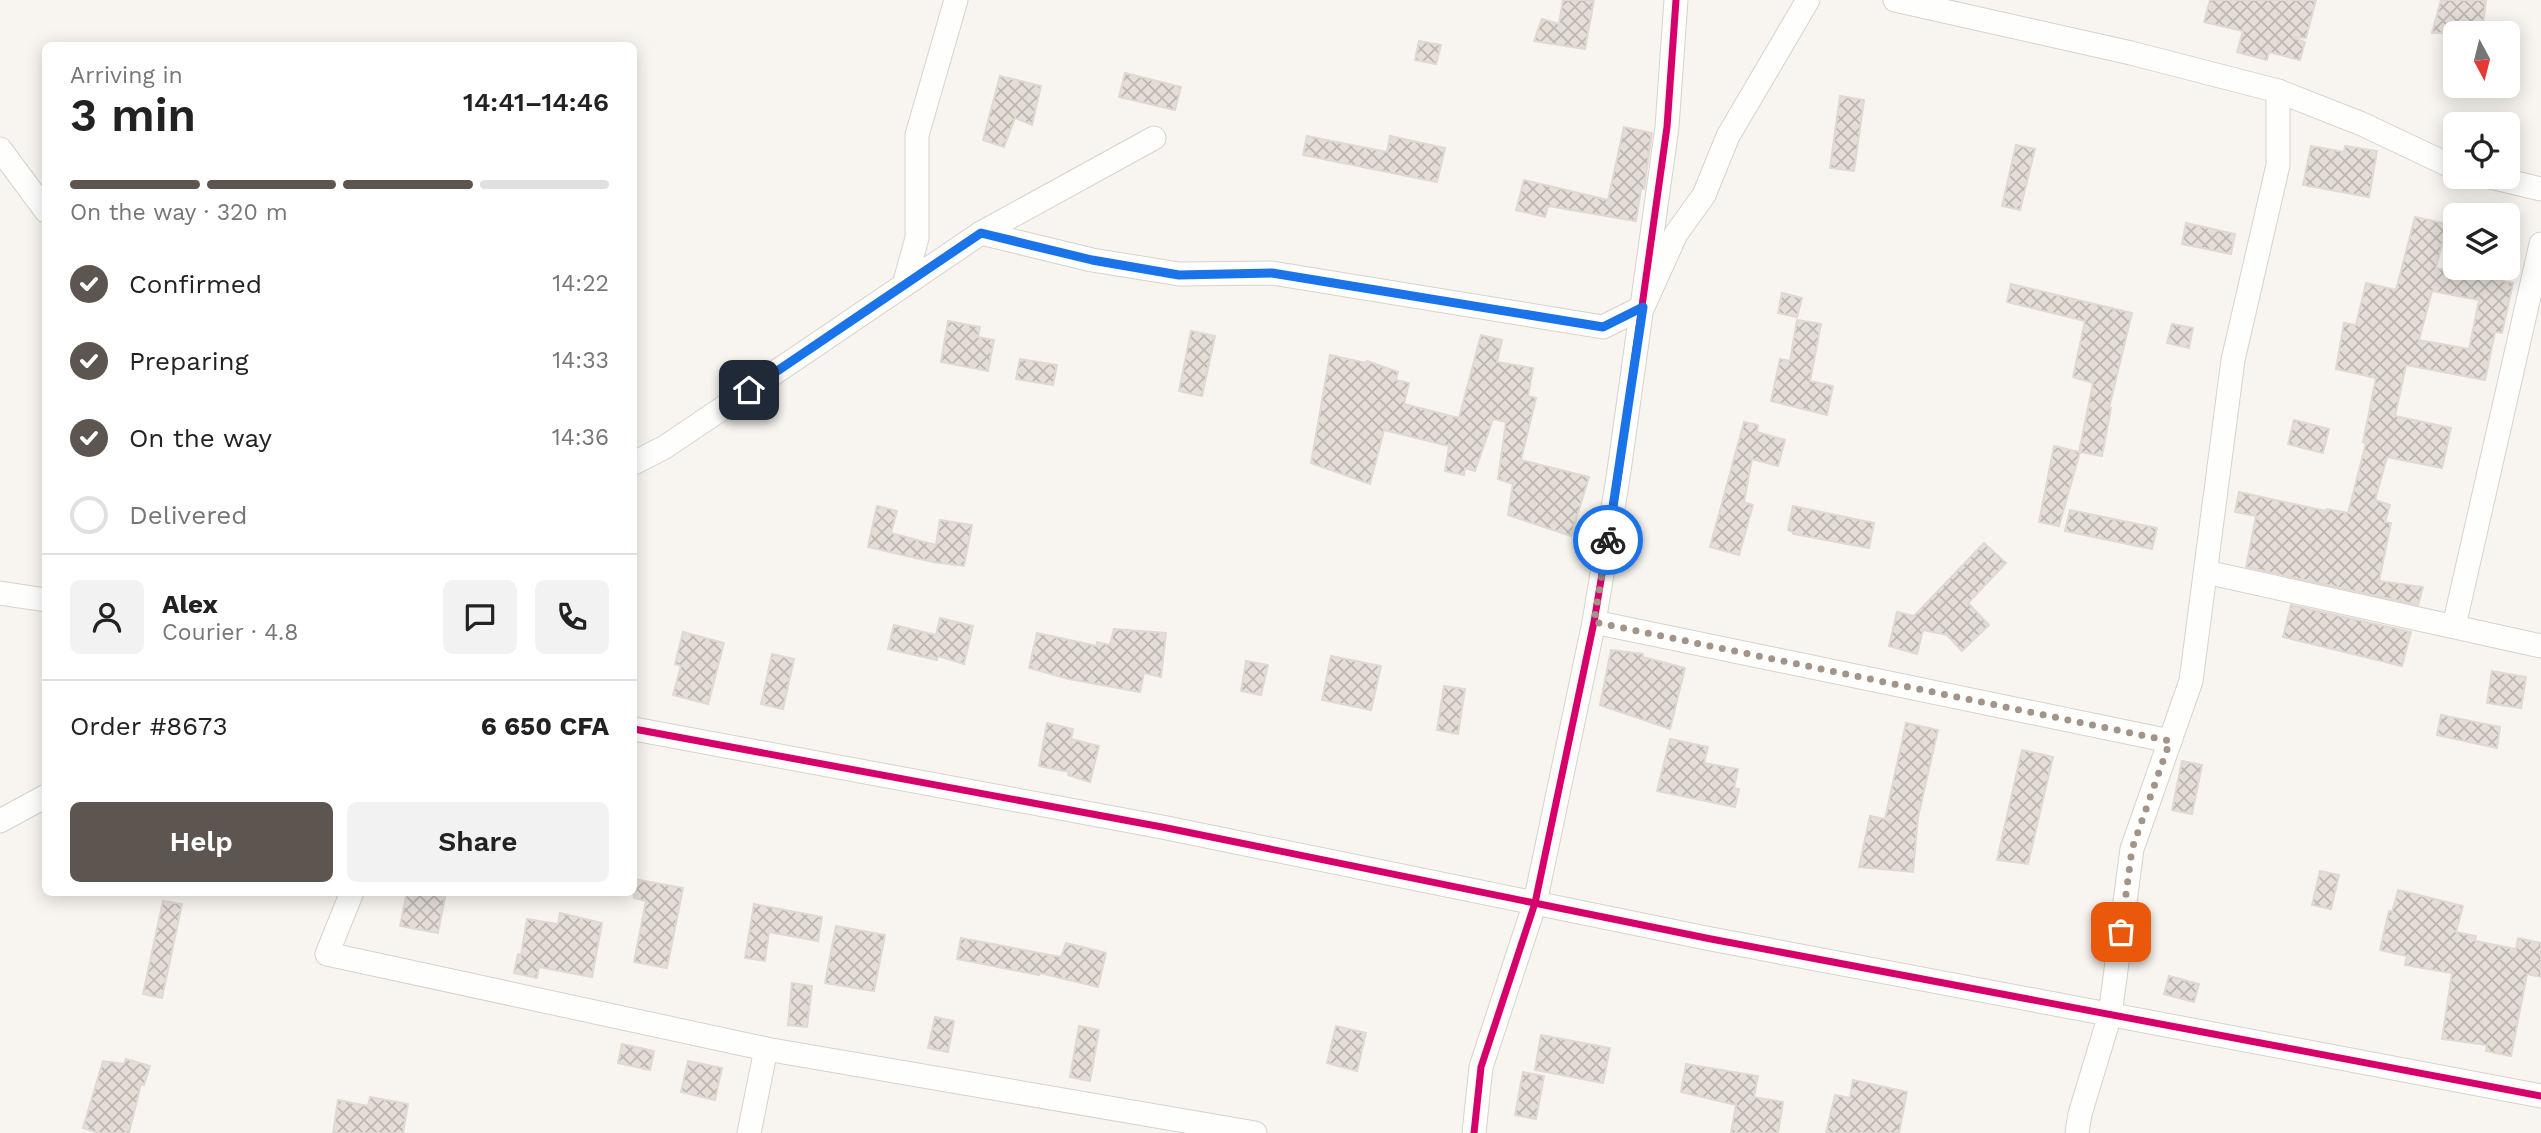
<!DOCTYPE html>
<html lang="en">
<head>
<meta charset="utf-8">
<style>
  :root { --surface:#fff; --page:#f2f2f2; --text:#222; --muted:#767676; --line:#e0e0e0; --accent:#5c5550 }
  body { margin:0; font-family:"Work Sans",sans-serif; background:var(--page); color:var(--text); height:100vh; display:flex; flex-direction:column; font-size:26px; white-space:nowrap }
  * { box-sizing:border-box; margin:0 }
  p { font-size:23px; color:var(--muted) }
  .icon { flex:none; width:38px; height:38px; fill:none; stroke:currentColor; stroke-width:2; stroke-linecap:round; stroke-linejoin:round }
  .map { position:relative; flex:1; overflow:hidden }
  .side { position:absolute; left:42px; top:42px; width:595px; height:854px; display:flex; flex-direction:column; background:var(--surface); border-radius:10px; box-shadow:0 4px 18px #0003 }
  .side>* { flex:none }
  .needle { width:46px; rotate:173deg }
  .controls { position:absolute; left:2443px; top:21px; display:grid; gap:14px }
  .controls a { display:grid; place-items:center; width:77px; height:77px; border-radius:10px; background:var(--surface); box-shadow:0 4px 18px #0003; font-size:35px }
  .pin { position:absolute; display:grid; place-items:center; width:60px; height:60px; color:#fff; margin:-30px; border-radius:14px; box-shadow:0 4px 10px #0006 }
  .courier { position:absolute; display:grid; place-items:center; width:70px; height:70px; margin:-35px; border:5px solid #1a73e8; border-radius:50%; background:#fff; color:#222; box-shadow:0 2px 9px #0007 }
  .head em { font-style:normal; font-weight:600 }
  .head div { display:flex; flex-direction:column-reverse }
  .head { display:flex; align-items:center; justify-content:space-between; height:119px; padding:0 28px }
  h1 { font-size:46px; font-weight:600; line-height:52px }
  .bar { display:grid; grid-template-columns:repeat(4,1fr); gap:10px 7px; align-content:center; height:84px; padding:0 28px }
  .bar i { height:9px; border-radius:5px; background:var(--line) }
  .bar .selected { background:var(--accent) }
  .bar p { grid-column:span 4 }
  .line { display:flex; align-items:center; gap:18px; padding:0 28px; border-top:2px solid var(--line) }
  .line div { flex:1 }
  .round { display:grid; place-items:center; flex:none; width:74px; height:74px; border-radius:10px; background:var(--page) }
  ol { padding:0 28px; list-style:none }
  li { display:flex; align-items:center; gap:21px; height:77px }
  li p { margin-inline-start:auto }
  li .icon { padding:7px; border-radius:50%; background:var(--accent); color:#fff; stroke-width:4 }
  li:last-child { color:var(--muted) }
  li i { width:38px; height:38px; border:4px solid var(--line); border-radius:50% }
  .action { display:flex; gap:14px; margin-top:auto; padding:14px 28px }
  .action a { flex:1; height:80px; border-radius:10px; background:var(--accent); color:#fff; font-size:28px; font-weight:600; line-height:80px; text-align:center }
  .action a+a { background:var(--page); color:var(--text) }
  .map>svg:first-child { display:block }
  .building { fill:url(#building-cross-hatch); stroke:#e0d9d2; stroke-width:2; fill-rule:evenodd }
  .lines { fill:none; stroke-linecap:round; stroke-linejoin:round }
  .minor-casing { stroke:#d7d2cd; stroke-width:25 }
  .minor { stroke:#fefefd; stroke-width:23 }
  .cycleway-casing { stroke:#fefaf2; stroke-width:11 }
  .cycleway { stroke:#d6006c; stroke-width:7 }
  .done { stroke:#a29489; stroke-width:7; stroke-dasharray:0 12.6 }
  .route { stroke:#1a73e8; stroke-width:9 }
</style>
</head>
<body>
<div class="map">
<svg width="2541" height="1133" viewBox="0 0 2541 1133">
  <defs>
    <pattern id="building-cross-hatch" width="8" height="8" patternUnits="userSpaceOnUse" patternTransform="scale(1.75)"><rect width="8" height="8" fill="#e4ded7"/><path d="M0 0l8 8M0 8l8-8" fill="none" stroke="#bdb7b1"/></pattern>
  </defs>
  <rect width="100%" height="100%" fill="#f8f5f0"/>
  <g class="building">
    <polygon points="1563,0 1594,0 1585,49 1534,41 1542,19 1559,24"/>
    <polygon points="2210,0 2316,0 2306,38 2292,37 2305,42 2300,60 2269,52 2267,60 2237,52 2243,31 2204,22"/>
    <polygon points="2441,0 2486,0 2482,33 2432,33"/>
    <polygon points="1419,41 1441,45 1436,64 1415,60"/>
    <polygon points="1125,73 1181,87 1175,110 1119,97"/>
    <polygon points="1000,76 1041,86 1032,125 1015,118 1004,147 983,140"/>
    <polygon points="1840,96 1864,100 1854,171 1830,168"/>
    <polygon points="1624,127 1652,133 1644,189 1641,189 1636,221 1548,206 1545,217 1516,210 1524,180 1608,200"/>
    <polygon points="1307,136 1387,152 1390,136 1445,148 1437,182 1303,155"/>
    <polygon points="2016,145 2035,149 2020,210 2002,206"/>
    <polygon points="2311,146 2344,152 2345,146 2377,151 2369,197 2303,185"/>
    <path d="M 2415,217 L 2447,224 L 2436,268 L 2513,283 L 2502,333 L 2495,332 L 2485,380 L 2406,365 L 2395,416 L 2451,428 L 2442,468 L 2387,457 L 2375,500 L 2390,505 L 2385,522 L 2391,523 L 2379,581 L 2423,587 L 2418,605 L 2246,567 L 2256,516 L 2235,512 L 2239,492 L 2326,511 L 2327,509 L 2348,513 L 2366,443 L 2363,442 L 2376,378 L 2336,369 L 2344,323 L 2356,325 L 2366,283 L 2396,290 ZM 2432,291 L 2479,300 L 2469,349 L 2419,340 Z"/>
    <polygon points="2186,223 2235,234 2231,254 2182,244"/>
    <polygon points="2011,284 2132,313 2109,408 2111,408 2102,456 2080,452 2059,526 2039,522 2054,446 2079,452 2093,383 2073,377 2085,321 2007,302"/>
    <polygon points="1782,293 1802,298 1797,317 1778,313"/>
    <polygon points="1797,320 1821,324 1810,381 1833,386 1827,415 1771,401 1780,359 1790,361"/>
    <polygon points="948,321 980,327 978,337 994,340 988,371 941,362"/>
    <polygon points="2172,324 2193,328 2189,348 2167,343"/>
    <polygon points="1191,331 1215,336 1202,396 1179,391"/>
    <polygon points="1481,335 1502,340 1497,362 1533,368 1528,396 1536,398 1521,460 1589,477 1571,536 1508,515 1513,484 1498,479 1506,422 1493,419 1475,471 1465,468 1464,475 1445,471 1449,446 1384,430 1370,484 1311,463 1330,355 1366,363 1367,361 1398,372 1396,380 1409,383 1404,404 1459,418"/>
    <polygon points="1020,359 1057,365 1053,385 1016,379"/>
    <polygon points="2294,420 2329,429 2323,453 2288,444"/>
    <polygon points="1744,422 1758,425 1757,432 1785,440 1778,466 1752,459 1744,502 1753,505 1739,555 1710,547"/>
    <polygon points="877,506 897,511 891,533 936,545 940,520 972,525 964,566 933,562 933,560 933,562 868,547"/>
    <polygon points="1793,506 1874,523 1869,548 1793,534 1793,532 1788,530"/>
    <polygon points="2070,510 2157,528 2152,549 2065,531"/>
    <polygon points="1984,543 2006,563 1968,603 1989,625 1962,651 1947,635 1923,630 1917,654 1889,646 1897,612 1914,616"/>
    <polygon points="2291,605 2411,632 2402,666 2283,637"/>
    <polygon points="940,618 973,626 964,664 938,656 937,660 888,649 894,625 936,635"/>
    <polygon points="1114,629 1166,633 1161,677 1144,673 1140,692 1069,679 1029,668 1037,633 1097,646 1097,642 1110,645"/>
    <polygon points="683,632 724,643 708,704 673,695 681,666 675,664"/>
    <polygon points="1611,650 1643,654 1643,657 1685,668 1670,729 1600,705"/>
    <polygon points="772,654 794,659 783,709 761,704"/>
    <polygon points="1331,656 1381,666 1371,710 1322,700"/>
    <polygon points="1246,661 1268,665 1261,695 1241,691"/>
    <polygon points="2492,671 2526,677 2521,708 2487,703"/>
    <polygon points="1444,686 1465,689 1458,734 1437,730"/>
    <polygon points="2441,715 2500,727 2497,748 2437,735"/>
    <polygon points="1047,723 1073,729 1071,739 1099,746 1090,782 1068,775 1069,772 1039,766"/>
    <polygon points="1906,723 1938,730 1918,817 1913,872 1859,867 1870,816 1885,819"/>
    <polygon points="1670,739 1708,747 1704,763 1738,769 1734,788 1739,789 1735,807 1657,791"/>
    <polygon points="2022,750 2053,757 2028,864 1997,860"/>
    <polygon points="2182,761 2202,765 2192,814 2172,810"/>
    <polygon points="2320,871 2339,875 2331,909 2312,905"/>
    <polygon points="634,879 683,888 667,968 634,962 646,901 634,898"/>
    <polygon points="2398,890 2463,906 2456,932 2476,936 2475,941 2516,949 2518,938 2541,943 2541,977 2527,974 2511,1056 2486,1051 2487,1045 2442,1039 2452,973 2405,965 2407,956 2380,950 2389,911 2392,912"/>
    <polygon points="407,892 446,892 438,933 400,926"/>
    <polygon points="163,901 182,904 162,998 143,994"/>
    <polygon points="754,904 822,917 818,941 769,932 765,961 745,958"/>
    <polygon points="560,913 602,923 592,977 539,967 537,978 514,973 518,954 521,955 527,919 558,924"/>
    <polygon points="836,926 885,935 874,991 825,983"/>
    <polygon points="961,938 1061,957 1066,943 1106,953 1098,987 1040,973 1039,975 957,959"/>
    <polygon points="2169,976 2199,984 2194,1002 2164,994"/>
    <polygon points="792,983 812,986 807,1027 788,1025"/>
    <polygon points="935,1017 954,1021 948,1052 928,1048"/>
    <polygon points="1079,1026 1099,1030 1090,1081 1070,1077"/>
    <polygon points="1336,1026 1366,1033 1357,1071 1327,1063"/>
    <polygon points="1541,1035 1610,1048 1603,1083 1535,1070"/>
    <polygon points="622,1044 654,1051 650,1070 618,1063"/>
    <polygon points="126,1059 150,1066 144,1085 141,1084 129,1133 99,1133 83,1128 103,1061 124,1064"/>
    <polygon points="688,1061 722,1068 715,1100 681,1092"/>
    <polygon points="1686,1064 1758,1076 1754,1097 1783,1102 1778,1133 1731,1133 1736,1105 1681,1092"/>
    <polygon points="1523,1072 1544,1076 1536,1119 1515,1115"/>
    <polygon points="1853,1080 1907,1092 1899,1133 1826,1133 1835,1095 1850,1098"/>
    <polygon points="370,1097 408,1104 403,1133 333,1133 338,1100 368,1106"/>
  </g>
  <g class="lines">
    <g class="minor-casing">
      <g id="minor">
        <polyline points="1895,0 2131,53 2278,91 2362,124 2455,168"/>
        <polyline points="0,149 46,211"/>
        <polyline points="2491,177 2541,189"/>
        <polyline points="981,233 1092,260 1179,274 1272,273 1603,327 1643,307 1676,234 1704,195 1728,136 1808,0"/>
        <polyline points="904,285 917,238 917,135 956,0"/>
        <polyline points="634,463 665,447 705,420 981,233 1154,138"/>
        <polyline points="2206,572 2541,646"/>
        <polyline points="0,593 46,600"/>
        <polyline points="1594,622 2170,741"/>
        <polyline points="2454,626 2541,244"/>
        <polyline points="634,729 1162,827 1711,939 2541,1096"/>
        <polyline points="0,821 46,796"/>
        <polyline points="352,892 327,954 766,1049 1255,1133"/>
        <polyline points="749,1133 766,1049"/>
        <polyline points="1474,1133 1481,1067 1535,903 1594,622 1618,478 1667,127 1676,0"/>
        <polyline points="2077,1133 2080,1114 2110,1015 2132,849 2191,681 2233,360 2278,165 2278,91"/>
      </g>
    </g>
    <use href="#minor" class="minor"/>
    <g class="cycleway-casing">
      <g id="cycleway">
        <polyline points="634,729 1162,827 1711,939 2541,1096"/>
        <polyline points="1474,1133 1481,1067 1535,903 1594,622 1618,478 1667,127 1676,0"/>
      </g>
    </g>
    <use href="#cycleway" class="cycleway"/>
  </g>
  <g class="lines">
    <polyline class="done" points="1608,540 1594,622 2170,741 2132,849 2121,932"/>
    <polyline class="route" points="749,390 981,233 1092,260 1179,275 1272,273 1603,327 1643,307 1608,540"/>
  </g>
</svg>
<div class="controls">
<a><svg class="needle" viewBox="-14 -14 28 28"><path d="M0-13l5 13h-10z" fill="#e53935"/><path d="M0 13l5-13h-10z" fill="#767676"/></svg></a>
<a><svg class="icon" aria-label="locate" viewBox="0 0 24 24"><circle cx="12" cy="12" r="6"/><path d="M12 2v4M12 18v4M2 12h4M18 12h4"/></svg></a>
<a><svg class="icon" aria-label="layers" viewBox="0 0 24 24"><path d="M12 4l9 5-9 5-9-5zM3 14l9 5 9-5"/></svg></a>
</div>
<div class="pin" style="left:2121px;top:932px;background:#ea580c"><svg class="icon" aria-label="bag" viewBox="0 0 24 24"><path d="M5 8h14l-1 12H6zM9 8a3 3 0 0 1 6 0"/></svg></div>
<div class="pin" style="left:749px;top:390px;background:#1f2937"><svg class="icon" aria-label="home" viewBox="0 0 24 24"><path d="M3 11l9-7 9 7M6 9v11h12V9"/></svg></div>
<div class="courier" style="left:1608px;top:540px"><svg class="icon" aria-label="bike" viewBox="0 0 24 24"><circle cx="6" cy="16" r="4"/><circle cx="18" cy="16" r="4"/><path d="M6 16l4-8h5l3 8M10 8l3 8H6M13 5h3"/></svg></div>
<section class="side">
<div class="head"><div><h1>3 min</h1><p>Arriving in</p></div><em>14:41–14:46</em></div>
<div class="bar"><i class="selected"></i><i class="selected"></i><i class="selected"></i><i></i><p>On the way · 320 m</p></div>
<ol>
<li><svg class="icon" aria-label="check" viewBox="0 0 24 24"><path d="M5 12l5 5 9-10"/></svg>Confirmed<p>14:22</p></li>
<li><svg class="icon" aria-label="check" viewBox="0 0 24 24"><path d="M5 12l5 5 9-10"/></svg>Preparing<p>14:33</p></li>
<li><svg class="icon" aria-label="check" viewBox="0 0 24 24"><path d="M5 12l5 5 9-10"/></svg>On the way<p>14:36</p></li>
<li><i></i>Delivered</li>
</ol>
<div class="line" style="height:126px"><a class="round"><svg class="icon" aria-label="person" viewBox="0 0 24 24"><circle cx="12" cy="8" r="4"/><path d="M4 21q1-7 8-7t8 7"/></svg></a><div><b>Alex</b><p>Courier · 4.8</p></div><a class="round"><svg class="icon" aria-label="chat" viewBox="0 0 24 24"><path d="M4 5h16v11H9l-5 4z"/></svg></a><a class="round"><svg class="icon" aria-label="phone" viewBox="0 0 24 24"><path d="M5 4h4l2 5-3 2q2 4 5 5l2-3 5 2v4C11 20 4 13 5 4z"/></svg></a></div>
<div class="line" style="height:91px"><div>Order #8673</div><b>6 650 CFA</b></div>
<div class="action"><a>Help</a><a>Share</a></div>
</section>
</div>
</body>
</html>
